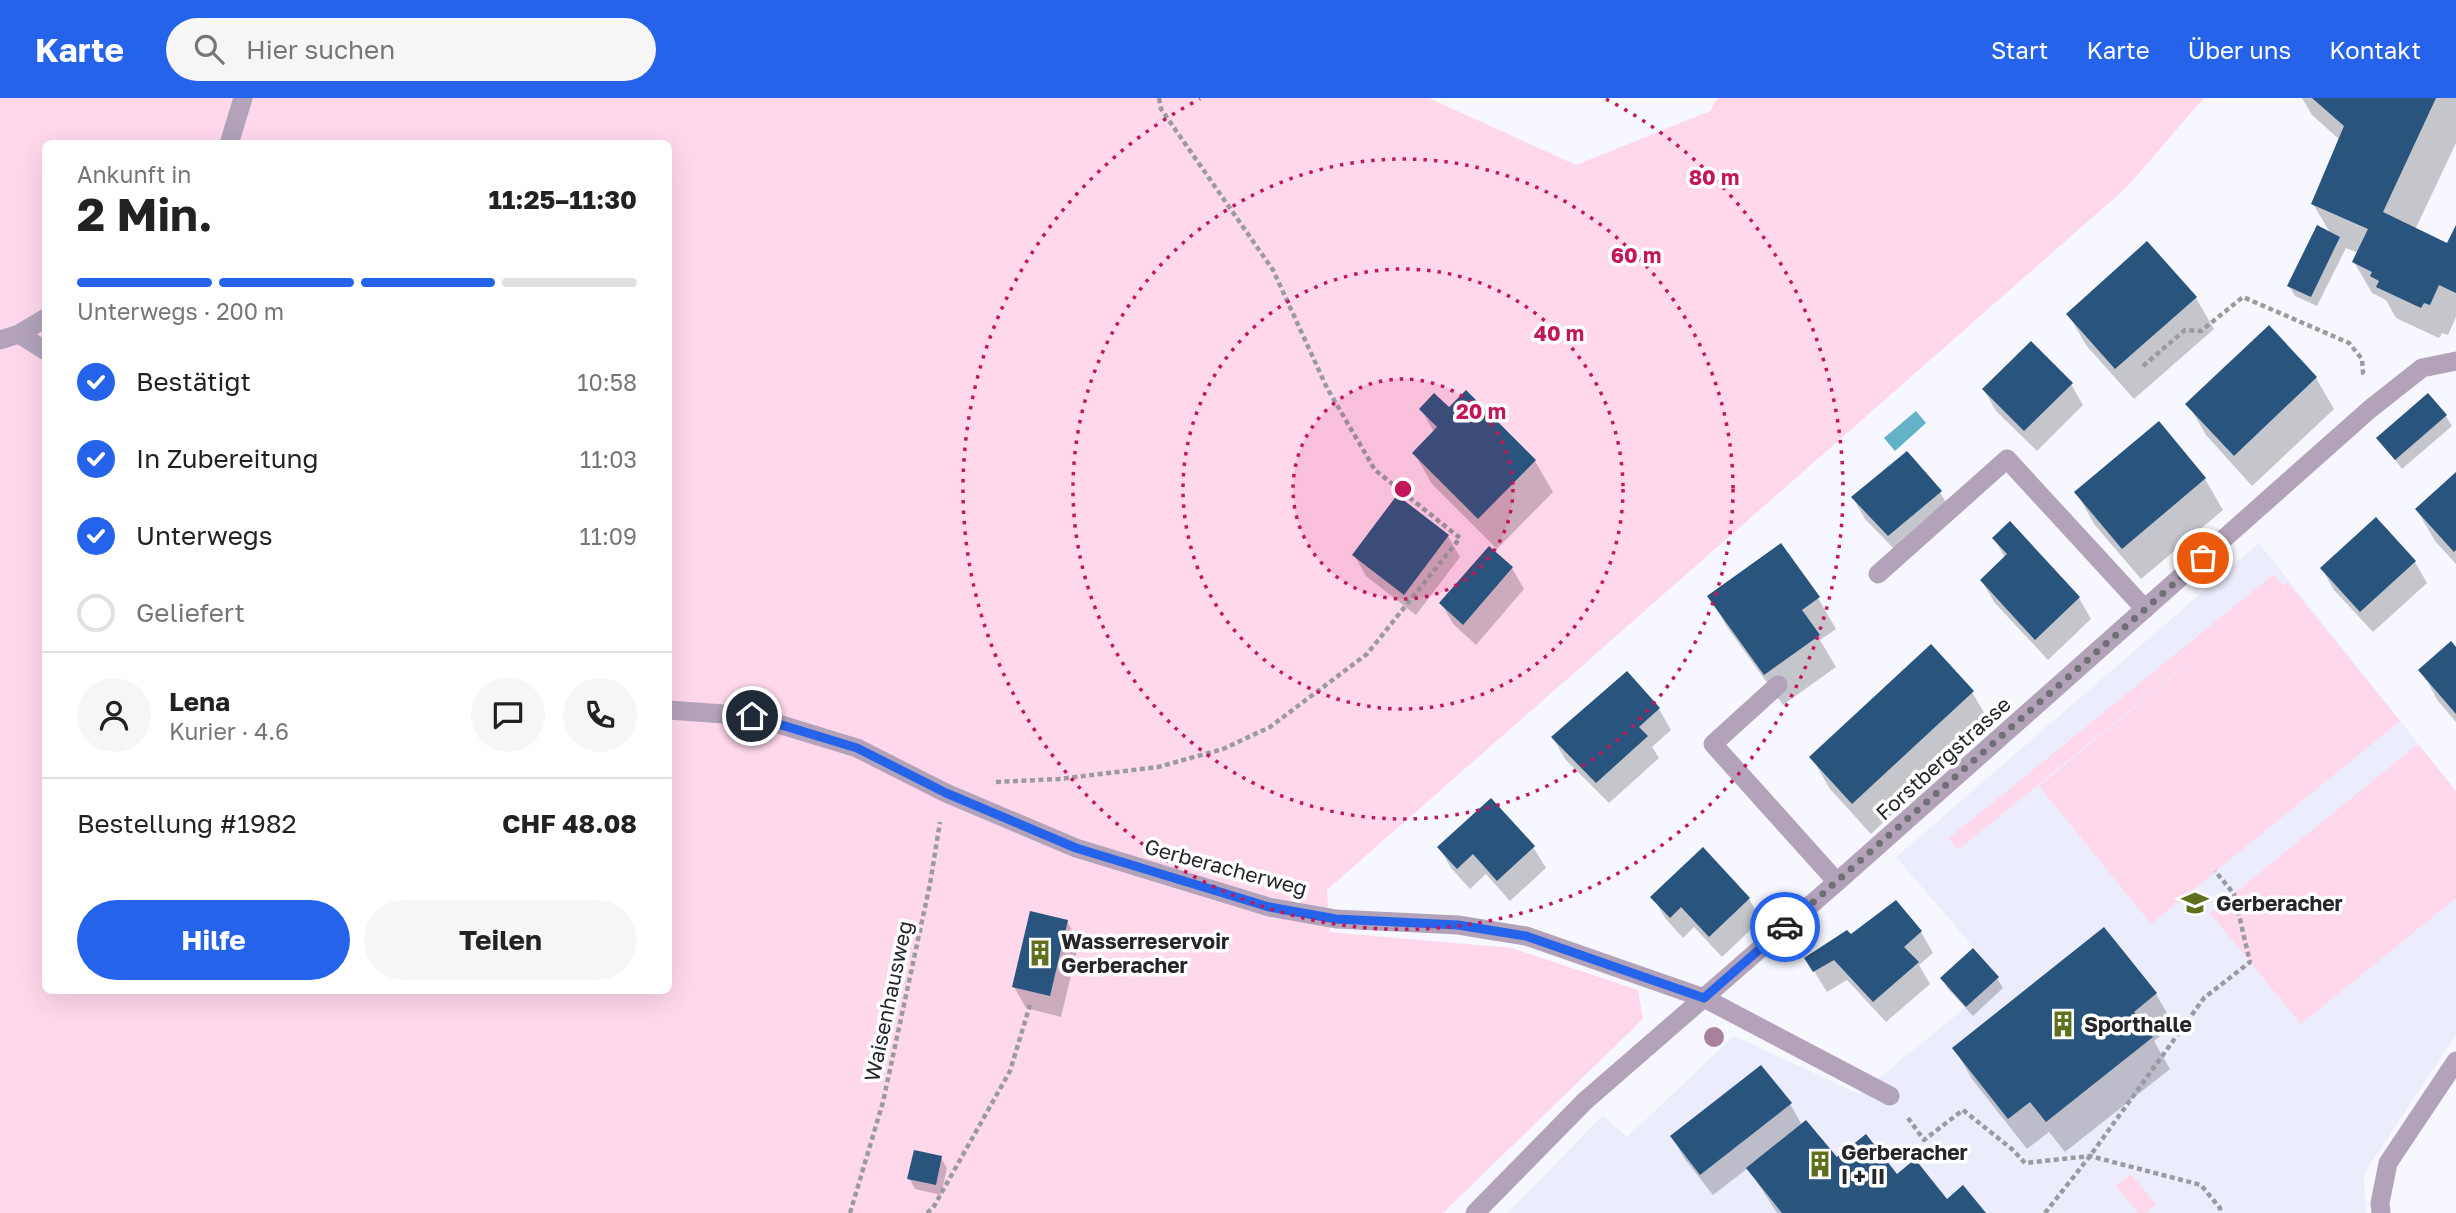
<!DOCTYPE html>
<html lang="de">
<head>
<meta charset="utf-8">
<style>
  :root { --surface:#fff; --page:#f6f6f6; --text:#222; --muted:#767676; --line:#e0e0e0; --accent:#2563eb }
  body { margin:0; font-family:"Golos Text",sans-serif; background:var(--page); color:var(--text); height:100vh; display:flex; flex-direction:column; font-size:26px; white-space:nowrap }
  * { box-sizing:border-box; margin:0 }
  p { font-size:23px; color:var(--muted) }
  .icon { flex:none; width:38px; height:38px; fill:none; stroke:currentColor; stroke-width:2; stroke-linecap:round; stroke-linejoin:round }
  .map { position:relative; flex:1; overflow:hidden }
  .side { position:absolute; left:42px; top:42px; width:630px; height:854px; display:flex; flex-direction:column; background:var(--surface); border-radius:10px; box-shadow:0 7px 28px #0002 }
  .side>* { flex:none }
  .pin { position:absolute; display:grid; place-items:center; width:60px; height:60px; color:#fff; margin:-30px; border:4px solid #fff; border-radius:50%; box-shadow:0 2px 7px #0007 }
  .courier { position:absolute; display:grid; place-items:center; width:70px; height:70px; margin:-35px; border:5px solid #2563eb; border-radius:50%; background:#fff; color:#222; box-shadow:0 2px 9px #0007 }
  .head em { font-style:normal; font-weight:700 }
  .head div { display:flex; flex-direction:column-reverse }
  .head { display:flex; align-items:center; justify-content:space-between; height:119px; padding:0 35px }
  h1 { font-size:46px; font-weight:700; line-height:52px }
  .bar { display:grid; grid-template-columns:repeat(4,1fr); gap:10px 7px; align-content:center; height:84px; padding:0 35px }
  .bar i { height:9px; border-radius:5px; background:var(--line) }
  .bar .selected { background:var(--accent) }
  .bar p { grid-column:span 4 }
  .line { display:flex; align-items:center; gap:18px; padding:0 35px; border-top:2px solid var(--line) }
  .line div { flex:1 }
  .round { display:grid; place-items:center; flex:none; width:74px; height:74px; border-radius:37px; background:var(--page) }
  ol { padding:0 35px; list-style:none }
  li { display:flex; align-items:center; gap:21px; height:77px }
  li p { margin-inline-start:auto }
  li .icon { padding:7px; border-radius:50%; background:var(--accent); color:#fff; stroke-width:4 }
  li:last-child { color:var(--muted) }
  li i { width:38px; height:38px; border:4px solid var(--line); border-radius:50% }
  .primary-button { display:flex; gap:14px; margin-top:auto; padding:14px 35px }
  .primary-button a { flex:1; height:80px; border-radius:42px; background:var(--accent); color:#fff; font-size:28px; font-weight:700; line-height:80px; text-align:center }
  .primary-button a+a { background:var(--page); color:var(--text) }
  header { display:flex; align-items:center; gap:42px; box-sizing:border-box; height:98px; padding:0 35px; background:var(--accent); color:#fff }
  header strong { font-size:33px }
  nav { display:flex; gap:38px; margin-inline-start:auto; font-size:24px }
  .search { width:490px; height:63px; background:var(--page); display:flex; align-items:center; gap:18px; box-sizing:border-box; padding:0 24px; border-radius:38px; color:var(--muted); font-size:26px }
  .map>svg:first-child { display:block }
  .built { fill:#ecedfc }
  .green { fill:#ffd8ec; fill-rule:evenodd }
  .water { fill:#63b2c8 }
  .shadow { fill:#0003 }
  .building { fill:#29547d }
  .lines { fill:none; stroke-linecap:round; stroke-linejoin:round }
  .path { stroke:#9a9ba1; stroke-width:4.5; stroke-dasharray:5 3.5; stroke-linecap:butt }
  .service { stroke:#b2a3ba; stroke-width:19 }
  .minor { stroke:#b2a3ba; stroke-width:19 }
  .tree { fill:#a8829d }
  .done { stroke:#6e7076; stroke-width:7; stroke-dasharray:0 12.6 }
  .route { stroke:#2563eb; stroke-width:9 }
  .ring { fill:none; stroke:#c2185b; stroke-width:3.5; stroke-dasharray:3.5 7 }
  .labels { text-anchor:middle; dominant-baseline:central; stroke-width:7; stroke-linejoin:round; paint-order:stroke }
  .street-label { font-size:21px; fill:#25262c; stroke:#fff }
  .poi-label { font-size:21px; font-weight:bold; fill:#25262c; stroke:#fff; text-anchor:start }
  .centre { fill:#c2185b; stroke:#fff; stroke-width:3.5 }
  .ring-label { font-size:21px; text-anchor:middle; font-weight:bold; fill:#c2185b; stroke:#fff; stroke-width:7; stroke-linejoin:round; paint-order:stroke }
</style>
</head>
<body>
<header>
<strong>Karte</strong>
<div class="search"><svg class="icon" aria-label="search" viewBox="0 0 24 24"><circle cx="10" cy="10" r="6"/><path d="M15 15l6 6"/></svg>Hier suchen</div>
<nav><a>Start</a><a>Karte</a><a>Über uns</a><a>Kontakt</a></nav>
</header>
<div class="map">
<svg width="2456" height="1115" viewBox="0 0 2456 1115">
  <rect width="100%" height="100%" fill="#f7f8ff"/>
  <polygon class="built" points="2259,445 2456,693 2456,937 2364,1076 2366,1115 1507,1115 1603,1017 1627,1039 1734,938 1859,996 1966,909 1999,879 1896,759"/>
  <g class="green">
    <path d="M 0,0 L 1429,0 L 1576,67 L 1710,13 L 1718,0 L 2204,0 L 2127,89 L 1327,792 L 1330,834 L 1512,850 L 1638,892 L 1643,921 L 1443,1115 L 0,1115 ZM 46,46 L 668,46 L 668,892 L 46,892 Z"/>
    <polygon points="2274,476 2283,488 2288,485 2400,623 2151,826 2039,688 2266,501 1958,752 1949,740"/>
    <polygon points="2418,646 2456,693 2456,800 2301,926 2210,815"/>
    <polygon points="2131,1076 2156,1106 2145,1115 2138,1115 2116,1088"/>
  </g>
  <polygon class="water" points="1916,313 1926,325 1895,353 1884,340"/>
  <g class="shadow">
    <polygon points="2302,0 2456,0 2456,45 2415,132 2448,147 2456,131 2456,219 2448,237 2442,235 2439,240 2396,220 2386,202 2372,195 2354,164 2358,155 2346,150 2317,208 2295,198 2289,188 2331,136 2313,106 2340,42 2312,17"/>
    <polygon points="2196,200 2214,231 2134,301 2086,247 2068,216"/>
    <polygon points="2269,230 2316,280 2334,311 2252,388 2206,337 2188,306"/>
    <polygon points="2071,286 2083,307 2037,353 1996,313 1984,292"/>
    <polygon points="1421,311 1449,312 1535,363 1553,394 1497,451 1432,386 1414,355 1434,334"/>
    <polygon points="2446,318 2452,328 2402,371 2379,341"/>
    <polygon points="2159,326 2205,381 2223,412 2141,481 2094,426 2077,395"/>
    <polygon points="2456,376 2456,466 2435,443 2417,412"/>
    <polygon points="1940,394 1952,415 1901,458 1865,421 1853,400"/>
    <polygon points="2376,421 2415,464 2427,485 2373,534 2334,492 2322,471"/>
    <polygon points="2010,426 2079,500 2091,521 2048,562 1994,504 1982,483 2005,460 1994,440"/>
    <polygon points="1448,438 1460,459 1416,517 1366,478 1354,457"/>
    <polygon points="1512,470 1524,491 1476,547 1453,526 1441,505"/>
    <polygon points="1709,498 1818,500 1836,531 1820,542 1836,569 1783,607 1727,529"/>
    <polygon points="2456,551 2456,624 2438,603 2421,572"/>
    <polygon points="1972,594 1990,625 1871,736 1830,691 1812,660"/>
    <polygon points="1659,611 1671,632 1652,649 1659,660 1609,705 1565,661 1553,640"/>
    <polygon points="1439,749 1533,749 1546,770 1510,803 1486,776 1470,791 1451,770"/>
    <polygon points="1653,799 1749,801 1761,822 1722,859 1694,829 1683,840 1665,820"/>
    <polygon points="1067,823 1079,845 1061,919 1026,910 1014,889"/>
    <polygon points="2104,831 2156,896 2174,927 2154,943 2170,971 2065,1054 2049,1034 2027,1051 1972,981 1954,950"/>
    <polygon points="1921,834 1933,855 1919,867 1930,886 1886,924 1847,882 1827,894 1806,860 1851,838"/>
    <polygon points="1997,880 2003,890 1973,918 1948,891 1943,881"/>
    <polygon points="1790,1006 1802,1027 1836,1062 1897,1078 1947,1103 1983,1115 1777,1115 1748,1070 1713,1097 1684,1060 1672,1039"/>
    <polygon points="941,1060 947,1070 941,1097 915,1091 909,1080"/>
  </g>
  <g class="building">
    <polygon points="2312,0 2436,0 2383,114 2447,145 2456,127 2456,195 2439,187 2430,207 2424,205 2421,210 2376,189 2379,183 2370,178 2372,174 2352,164 2368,131 2311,106 2344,28"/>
    <polygon points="2317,127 2340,139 2311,199 2287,188"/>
    <polygon points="2147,143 2197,199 2115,271 2066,216"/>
    <polygon points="2269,227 2317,279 2234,358 2185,306"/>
    <polygon points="2031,243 2073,285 2024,333 1982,291"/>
    <polygon points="1466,292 1536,362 1478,421 1412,355 1437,329 1419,311 1434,295 1449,309"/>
    <polygon points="2428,295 2447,317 2395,362 2376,340"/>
    <polygon points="2159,323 2206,380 2122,451 2074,394"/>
    <polygon points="1907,353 1942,393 1888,438 1851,399"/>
    <polygon points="2456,374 2456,452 2454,454 2415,411"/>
    <polygon points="1397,397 1449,437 1404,497 1352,457"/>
    <polygon points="2376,419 2416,463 2360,514 2320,470"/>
    <polygon points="2010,423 2080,499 2035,542 1980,482 2007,456 1992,440"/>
    <polygon points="1781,445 1820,499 1802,512 1820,537 1764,577 1707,498"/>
    <polygon points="1489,448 1513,469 1463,527 1439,505"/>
    <polygon points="2451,543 2456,549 2456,616 2418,572"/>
    <polygon points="1931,546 1974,593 1852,706 1809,659"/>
    <polygon points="1627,573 1660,610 1639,629 1648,638 1596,685 1551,639"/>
    <polygon points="1491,700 1535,748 1497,783 1473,756 1457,771 1437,749"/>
    <polygon points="1703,749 1750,800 1709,839 1681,809 1670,820 1650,799"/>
    <polygon points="1896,802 1922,833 1904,849 1919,864 1873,904 1834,862 1813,874 1804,860 1847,832 1851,836"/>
    <polygon points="1030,813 1068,822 1050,898 1012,889"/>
    <polygon points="2104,829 2157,895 2134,914 2153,939 2046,1024 2030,1004 2008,1021 1952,950"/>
    <polygon points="1973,850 1999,879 1966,909 1940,880"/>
    <polygon points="1761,967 1792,1005 1700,1077 1670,1038"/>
    <polygon points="1806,1022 1837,1059 1866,1036 1897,1076 1915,1061 1947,1101 1963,1087 1986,1115 1782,1115 1746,1070"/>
    <polygon points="914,1052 942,1058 936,1087 907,1081"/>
  </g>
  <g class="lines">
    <g class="path">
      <polyline points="2143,268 2185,232 2201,233 2243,199 2349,245 2362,261 2363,275 2366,278"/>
      <polyline points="996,684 1059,681 1158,669 1223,651 1270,629 1367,556 1460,440 1375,372 1327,290 1273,172 1161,11 1159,0"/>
      <polyline points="1908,1020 1924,1042 1963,1012 2013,1052 2025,1065 2090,1058 2201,1087 2220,1110 2220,1115"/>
      <polyline points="850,1115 883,1004 930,786 940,724"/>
      <polyline points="927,1115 933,1110 1010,973 1030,907"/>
      <polyline points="2045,1115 2090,1058 2204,900 2250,864 2234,796 2215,773"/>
    </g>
    <g class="service">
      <polyline points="1878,476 2007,361 2145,511"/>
      <polyline points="1778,587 1713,646 1837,784"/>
      <polyline points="1704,900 1890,998"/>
    </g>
    <g class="minor">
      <polyline points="229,46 243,0"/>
      <polyline points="19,236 46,253"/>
      <polyline points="0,242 19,236 46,220"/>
      <polyline points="668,612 752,618 857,650 946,695 1076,750 1269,809 1336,821 1458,827 1526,838 1704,900"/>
      <polyline points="1475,1115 1585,1003 1837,784 2370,311 2422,270 2456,263"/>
      <polyline points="2381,1115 2380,1105 2388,1065 2456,963"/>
    </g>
  </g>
  <circle class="tree" cx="1714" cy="939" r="10"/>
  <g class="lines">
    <polyline class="done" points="1785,829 2203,460"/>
    <polyline class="route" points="752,618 857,650 946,695 1076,750 1269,809 1336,821 1458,827 1526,838 1704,900 1785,829"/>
  </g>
  <circle cx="1403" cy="391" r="110" fill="#c2185b" fill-opacity=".12"/>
  <g class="ring">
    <circle cx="1403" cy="391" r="110"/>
    <circle cx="1403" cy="391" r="220"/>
    <circle cx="1403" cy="391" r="330"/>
    <path d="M1606 1A440 440 0 1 1 1200 1"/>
  </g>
  <defs>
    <g id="school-bare" transform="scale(2.1)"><path d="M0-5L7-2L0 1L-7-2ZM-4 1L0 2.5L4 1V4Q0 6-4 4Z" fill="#5e701e" stroke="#fff" stroke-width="2.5" paint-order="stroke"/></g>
    <g id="building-bare" transform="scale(2.1)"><path d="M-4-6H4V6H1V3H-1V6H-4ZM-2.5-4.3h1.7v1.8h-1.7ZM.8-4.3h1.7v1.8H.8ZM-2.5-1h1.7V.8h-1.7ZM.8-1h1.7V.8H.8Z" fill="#5e701e" stroke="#fff" stroke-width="2.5" paint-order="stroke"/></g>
  </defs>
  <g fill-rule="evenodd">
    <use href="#school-bare" x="2195" y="805"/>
    <use href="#building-bare" x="1040" y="855"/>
    <use href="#building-bare" x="2063" y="926"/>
    <use href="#building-bare" x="1820" y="1066"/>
  </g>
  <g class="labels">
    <g class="street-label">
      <text transform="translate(1943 660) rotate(-42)">Forstbergstrasse</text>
      <text transform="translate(1226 769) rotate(15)">Gerberacherweg</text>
      <text transform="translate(888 903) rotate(-78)">Waisenhausweg</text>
    </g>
    <g class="poi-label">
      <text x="2216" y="805">Gerberacher</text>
      <text x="1061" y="843">Wasserreservoir<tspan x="1061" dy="24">Gerberacher</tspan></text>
      <text x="2084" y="926">Sporthalle</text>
      <text x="1841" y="1054">Gerberacher<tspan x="1841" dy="24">I + II</tspan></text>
    </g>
  </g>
  <circle cx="1403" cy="391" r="10" class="centre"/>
  <g class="ring-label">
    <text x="1714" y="87">80 m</text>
    <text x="1636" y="165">60 m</text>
    <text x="1559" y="243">40 m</text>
    <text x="1481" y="321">20 m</text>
  </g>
</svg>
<div class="pin" style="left:2203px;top:460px;background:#ea580c"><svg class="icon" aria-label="bag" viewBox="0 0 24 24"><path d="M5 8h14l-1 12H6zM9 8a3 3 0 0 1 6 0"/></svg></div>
<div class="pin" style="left:752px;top:618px;background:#1f2937"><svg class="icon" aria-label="home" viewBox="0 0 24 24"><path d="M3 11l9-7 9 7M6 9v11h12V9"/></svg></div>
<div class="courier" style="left:1785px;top:829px"><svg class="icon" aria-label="car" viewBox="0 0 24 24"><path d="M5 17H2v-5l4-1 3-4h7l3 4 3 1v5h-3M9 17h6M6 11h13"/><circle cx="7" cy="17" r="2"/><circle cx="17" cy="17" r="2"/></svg></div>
<section class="side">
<div class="head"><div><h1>2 Min.</h1><p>Ankunft in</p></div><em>11:25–11:30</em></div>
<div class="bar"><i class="selected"></i><i class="selected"></i><i class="selected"></i><i></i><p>Unterwegs · 200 m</p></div>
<ol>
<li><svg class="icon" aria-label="check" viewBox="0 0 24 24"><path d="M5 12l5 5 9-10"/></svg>Bestätigt<p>10:58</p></li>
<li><svg class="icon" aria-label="check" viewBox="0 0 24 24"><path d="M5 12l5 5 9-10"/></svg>In Zubereitung<p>11:03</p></li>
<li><svg class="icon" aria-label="check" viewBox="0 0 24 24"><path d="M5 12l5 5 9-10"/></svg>Unterwegs<p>11:09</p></li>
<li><i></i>Geliefert</li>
</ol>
<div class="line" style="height:126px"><a class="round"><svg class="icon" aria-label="person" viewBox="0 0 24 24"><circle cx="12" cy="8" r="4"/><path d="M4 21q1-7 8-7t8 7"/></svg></a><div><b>Lena</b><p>Kurier · 4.6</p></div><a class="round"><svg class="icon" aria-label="chat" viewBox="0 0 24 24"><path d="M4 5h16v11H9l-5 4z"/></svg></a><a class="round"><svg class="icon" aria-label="phone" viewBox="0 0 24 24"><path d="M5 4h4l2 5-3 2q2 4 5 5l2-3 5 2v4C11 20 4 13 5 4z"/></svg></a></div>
<div class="line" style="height:91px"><div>Bestellung #1982</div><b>CHF 48.08</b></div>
<div class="primary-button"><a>Hilfe</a><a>Teilen</a></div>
</section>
</div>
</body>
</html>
